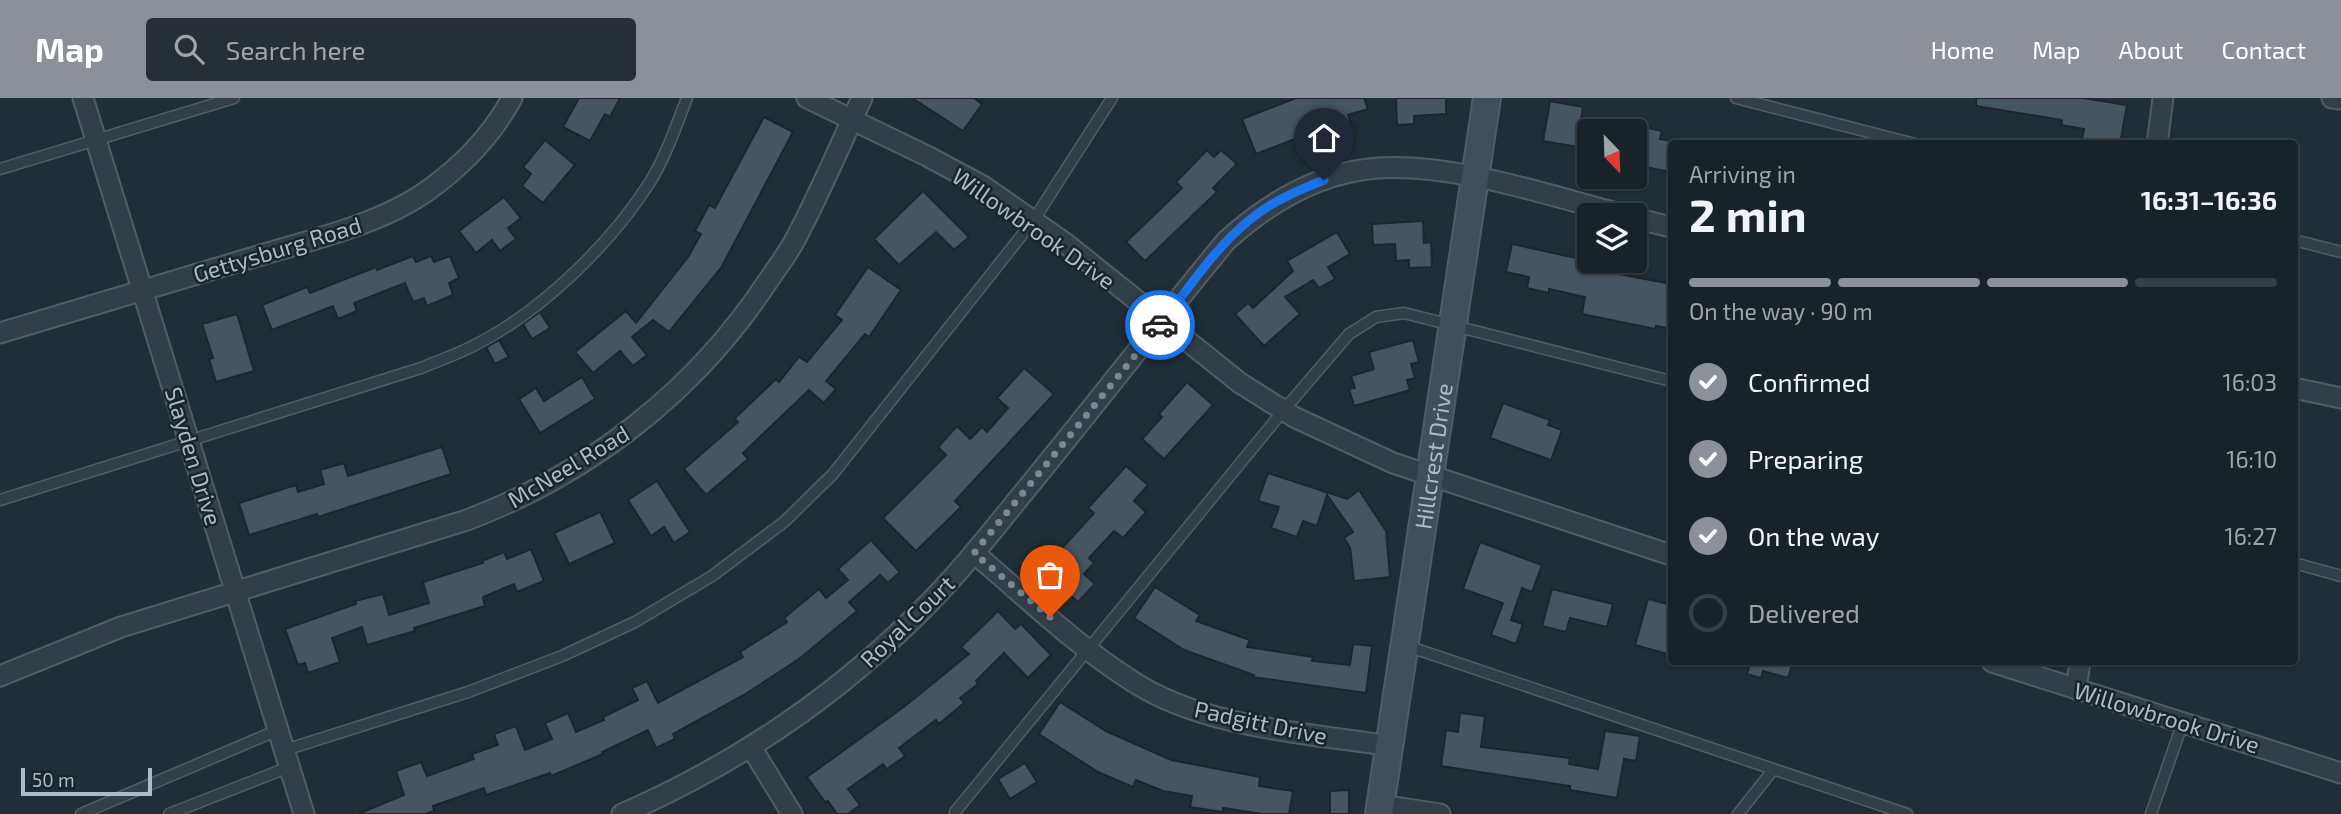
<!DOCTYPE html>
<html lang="en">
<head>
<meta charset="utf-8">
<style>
  :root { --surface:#182229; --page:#252f35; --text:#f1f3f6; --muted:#9fa4a8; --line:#363f46; --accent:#8c9099 }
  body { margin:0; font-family:"Exo 2",sans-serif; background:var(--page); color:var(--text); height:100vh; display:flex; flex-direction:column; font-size:26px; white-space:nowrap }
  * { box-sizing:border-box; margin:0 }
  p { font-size:23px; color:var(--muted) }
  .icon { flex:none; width:38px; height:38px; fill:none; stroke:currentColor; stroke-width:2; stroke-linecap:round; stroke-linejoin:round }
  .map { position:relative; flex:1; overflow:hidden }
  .panel { position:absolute; left:1668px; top:42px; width:630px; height:525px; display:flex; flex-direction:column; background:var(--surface); border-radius:7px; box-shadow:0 2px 5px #0004,0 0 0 2px var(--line) }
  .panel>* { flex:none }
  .needle { width:46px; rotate:157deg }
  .tools { position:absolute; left:1577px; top:21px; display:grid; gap:14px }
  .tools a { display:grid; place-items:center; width:70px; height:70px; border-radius:7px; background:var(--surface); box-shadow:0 2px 5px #0004,0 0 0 2px var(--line); font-size:35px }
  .scale { position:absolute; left:21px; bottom:18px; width:131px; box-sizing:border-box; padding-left:7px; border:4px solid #aebac5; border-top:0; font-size:19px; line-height:24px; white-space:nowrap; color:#aebac5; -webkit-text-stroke:5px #19242c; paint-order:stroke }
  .pin { position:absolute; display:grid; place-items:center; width:60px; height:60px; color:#fff; margin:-72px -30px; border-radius:50% 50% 50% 0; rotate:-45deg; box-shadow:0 0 7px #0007 }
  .pin .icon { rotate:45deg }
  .courier { position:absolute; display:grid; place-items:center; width:70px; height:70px; margin:-35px; border:5px solid #1a73e8; border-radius:50%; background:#fff; color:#222; box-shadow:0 2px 9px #0007 }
  .summary em { font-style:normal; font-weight:700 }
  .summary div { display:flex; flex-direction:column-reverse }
  .summary { display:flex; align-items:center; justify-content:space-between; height:119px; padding:0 21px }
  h1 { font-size:46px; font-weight:700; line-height:52px }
  .bar { display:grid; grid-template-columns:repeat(4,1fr); gap:10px 7px; align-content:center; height:84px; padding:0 21px }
  .bar i { height:9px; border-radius:5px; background:var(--line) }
  .bar .selected { background:var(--accent) }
  .bar p { grid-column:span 4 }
  ol { padding:0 21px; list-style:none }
  li { display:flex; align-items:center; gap:21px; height:77px }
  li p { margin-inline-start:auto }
  li .icon { padding:7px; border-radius:50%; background:var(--accent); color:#fff; stroke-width:4 }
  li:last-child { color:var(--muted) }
  li i { width:38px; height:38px; border:4px solid var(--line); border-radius:50% }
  header { display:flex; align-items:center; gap:42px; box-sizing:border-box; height:98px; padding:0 35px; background:var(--accent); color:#fff }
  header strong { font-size:33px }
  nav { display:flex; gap:38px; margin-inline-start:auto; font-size:24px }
  .search { width:490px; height:63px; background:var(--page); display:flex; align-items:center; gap:18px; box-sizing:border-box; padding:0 24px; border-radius:7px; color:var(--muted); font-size:26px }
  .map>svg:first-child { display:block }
  .building { fill:#465661; stroke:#1b262e; stroke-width:2 }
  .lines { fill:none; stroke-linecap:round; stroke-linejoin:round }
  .lane-casing { stroke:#515d66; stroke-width:13 }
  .street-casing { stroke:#515d66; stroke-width:23 }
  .secondary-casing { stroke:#515d66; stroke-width:30 }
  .lane { stroke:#333f48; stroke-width:10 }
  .street { stroke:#333f48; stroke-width:19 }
  .secondary { stroke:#414f5b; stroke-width:26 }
  .done { stroke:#7c8993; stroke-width:7; stroke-dasharray:0 12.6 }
  .route { stroke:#1a73e8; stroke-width:9 }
  .labels { text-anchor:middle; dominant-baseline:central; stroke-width:5; stroke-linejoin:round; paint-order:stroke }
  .street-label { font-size:23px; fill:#aebac5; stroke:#19242c }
</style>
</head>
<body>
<header>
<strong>Map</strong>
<div class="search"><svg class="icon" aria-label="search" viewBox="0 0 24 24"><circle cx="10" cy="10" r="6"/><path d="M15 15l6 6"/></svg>Search here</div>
<nav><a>Home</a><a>Map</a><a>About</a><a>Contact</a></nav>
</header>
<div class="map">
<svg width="2341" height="716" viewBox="0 0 2341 716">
  <rect width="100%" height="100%" fill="#202e37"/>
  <g class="building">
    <polygon points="579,0 620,0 610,19 605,16 590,43 563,29"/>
    <polygon points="912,0 974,0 982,6 963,33"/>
    <polygon points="1296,0 1364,0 1368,11 1348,17 1351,26 1338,30 1334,18 1300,28 1303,38 1256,56 1242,21"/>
    <polygon points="1396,0 1446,0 1446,16 1414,18 1414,26 1397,27"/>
    <polygon points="1976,0 2083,0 2127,7 2120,46 2102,46 2102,44 2082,41 2084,31 2061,27 2062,22 1976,8"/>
    <polygon points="1550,3 1583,9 1581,21 1589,22 1589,51 1543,43"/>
    <polygon points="764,19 793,34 721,170 669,234 653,222 632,239 647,257 633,268 620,253 593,275 575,254 626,213 636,225 688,159 701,136 695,133 709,107 715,110"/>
    <polygon points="1634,27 1662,33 1660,41 1671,43 1671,74 1634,67"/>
    <polygon points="545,42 575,67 543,105 522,88 531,76 523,69"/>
    <polygon points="1207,52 1214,59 1221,52 1237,66 1213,90 1217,94 1145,163 1126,144 1182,90 1176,84"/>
    <polygon points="923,93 969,139 954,152 936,134 899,167 874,141"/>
    <polygon points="504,99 521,120 508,130 516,141 500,153 492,142 476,155 459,133"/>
    <polygon points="1423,123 1424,145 1431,144 1432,169 1409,170 1409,162 1396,163 1395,146 1373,147 1372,126"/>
    <polygon points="1337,134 1350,156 1328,169 1335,181 1319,190 1313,182 1285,199 1300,216 1264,248 1235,216 1248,205 1253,210 1293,173 1287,163"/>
    <polygon points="1512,146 1585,162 1585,165 1620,172 1619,176 1671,186 1671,231 1656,228 1655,231 1582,216 1585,199 1549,191 1549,195 1527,190 1529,179 1506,174"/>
    <polygon points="413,158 416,164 431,158 434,164 450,158 459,180 449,185 453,197 427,208 424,200 413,204 405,185 354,205 357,213 338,221 333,208 272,232 262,207 307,189 310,195 376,169 377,172"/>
    <polygon points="868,169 901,192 869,239 865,236 826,283 836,291 824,305 809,292 743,355 748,361 706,397 684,371 738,324 735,320 776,281 779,284 799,259 807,264 842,222 835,217"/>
    <polygon points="540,214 550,230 532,241 523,226"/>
    <polygon points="237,216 254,273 216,284 209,261 213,260 202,226"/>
    <polygon points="499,242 509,259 495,266 486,249"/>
    <polygon points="1413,242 1419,264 1411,266 1415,280 1407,282 1410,292 1354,308 1349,291 1355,290 1351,278 1374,271 1369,254"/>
    <polygon points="1024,270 1054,296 955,403 961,409 916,453 883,420 946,357 938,349 957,328 970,341 982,329 987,334 1008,310 997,300"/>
    <polygon points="582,279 595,301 540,335 519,301 536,290 544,303"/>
    <polygon points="1187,284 1213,307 1164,361 1142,341 1162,319 1159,316"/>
    <polygon points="1503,305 1550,322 1548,327 1562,332 1551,362 1490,340"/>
    <polygon points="442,349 451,376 318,419 317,416 249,437 239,405 296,387 298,394 324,386 320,372 344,365 348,378"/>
    <polygon points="1126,368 1148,387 1134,403 1146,414 1123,440 1114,433 1089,460 1094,465 1084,476 1095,486 1078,504 1042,472 1094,415 1088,410"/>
    <polygon points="1268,375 1347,401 1359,392 1386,433 1390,479 1354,483 1350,449 1344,440 1353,434 1327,397 1317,428 1303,423 1297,439 1271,430 1279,409 1258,403"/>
    <polygon points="657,383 690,434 674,445 664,429 651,438 628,402"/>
    <polygon points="600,414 615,445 569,466 554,435"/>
    <polygon points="871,442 900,474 888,485 880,477 849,504 857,513 799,561 744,597 673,636 675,641 656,650 648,632 602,654 603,656 551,678 550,675 486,697 484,690 433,708 434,713 425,716 358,716 404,697 396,673 421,664 427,678 474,661 472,656 498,647 494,636 516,628 525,652 552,641 545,625 568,615 576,634 604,622 603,619 638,602 632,590 647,583 658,605 743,559 740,554 787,524 784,520 819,491 826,500 848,482 838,471"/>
    <polygon points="1480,444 1542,467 1532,494 1522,490 1511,522 1523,526 1516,546 1491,537 1503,505 1463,491"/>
    <polygon points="531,451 544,483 517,494 514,486 483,499 485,508 414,530 415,533 367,547 362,529 332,540 340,564 308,575 305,565 298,567 285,531 356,506 355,503 383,496 389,517 429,505 423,484 483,465 482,463 504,454 507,461"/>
    <polygon points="1155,489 1200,517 1196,523 1250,542 1247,549 1313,559 1312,563 1350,567 1353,546 1372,548 1366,595 1253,579 1254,577 1184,552 1134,520"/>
    <polygon points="1552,491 1613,506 1607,529 1570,520 1566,534 1542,528"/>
    <polygon points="1648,501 1671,507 1671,557 1635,547"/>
    <polygon points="998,513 1015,531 1021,526 1051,557 1028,580 1004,555 976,583 978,586 960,600 964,605 939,626 936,622 899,650 905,658 887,671 883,666 848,691 860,707 848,716 837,716 828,703 825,704 807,679 905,608 969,556 961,549"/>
    <polygon points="1744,564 1793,564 1788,580 1763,573 1761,580 1747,576 1749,569 1743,567"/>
    <polygon points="1060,604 1106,633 1171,662 1260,679 1259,688 1293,693 1289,716 1262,716 1223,710 1223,714 1190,709 1192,698 1163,693 1136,682 1133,689 1098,674 1039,636"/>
    <polygon points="1460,615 1485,618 1481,649 1570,660 1569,666 1598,671 1605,633 1640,638 1636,663 1624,661 1617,700 1570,692 1570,688 1441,668 1446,632 1458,634"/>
    <polygon points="1025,665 1037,684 1010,701 998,681"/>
    <polygon points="1349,692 1349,716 1330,716 1330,693"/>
  </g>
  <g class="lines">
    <g class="lane-casing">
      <g id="lane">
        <polyline points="1736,0 1915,46"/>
        <polyline points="0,71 234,0"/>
        <polyline points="2294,142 2341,154"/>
        <path d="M 0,402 L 421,270 C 438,263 455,257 471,249 C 539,216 610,147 650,84 C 666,58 676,28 687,0"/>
        <polyline points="2294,465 2341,478"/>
        <polyline points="1407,548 1907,716"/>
        <polyline points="285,652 468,594 562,558 635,524 712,478 784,424 833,376 1033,123 1112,0"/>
        <polyline points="955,714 1283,313 1349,236 1376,219 1404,215 1671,283"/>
        <polyline points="81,716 278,632"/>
        <polyline points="169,716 289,669"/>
        <polyline points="1738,716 1773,672"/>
        <polyline points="2151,716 2183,624"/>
      </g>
    </g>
    <g class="street-casing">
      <g id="street">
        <polyline points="83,0 304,716"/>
        <polyline points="807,0 927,58 983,88 1065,145 1240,285 1294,319 1393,365 1671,457"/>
        <polyline points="2332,0 2341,1"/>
        <polyline points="2157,46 2163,0"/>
        <polyline points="1634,120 1671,129"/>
        <path d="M 0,235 C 85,210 169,184 254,159 C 310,142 379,127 427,93 C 461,69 492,37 512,0"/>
        <polyline points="2294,290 2341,300"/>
        <path d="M 974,455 C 1025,498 1075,547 1132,583 C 1204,630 1307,635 1390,648"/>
        <polyline points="1992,564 2341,675"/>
        <path d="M 0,578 L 121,529 L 467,422 C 591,375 697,292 770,180 C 779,167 789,154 796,140 C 820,95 840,47 862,0"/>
        <polyline points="2076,591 2080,564"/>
        <polyline points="751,649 792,716"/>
        <polyline points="1381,707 1440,716"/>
        <path d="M 622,716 C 732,668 834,600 919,515 C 961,474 996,428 1033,383 C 1098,303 1161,222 1226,143 C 1268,105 1320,74 1378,70 C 1456,65 1549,98 1625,117"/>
      </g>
    </g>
    <g class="secondary-casing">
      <g id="secondary">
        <path id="s1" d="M 1379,716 L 1487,0"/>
      </g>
    </g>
    <use href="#lane" class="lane"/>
    <use href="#street" class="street"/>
    <use href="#secondary" class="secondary"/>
  </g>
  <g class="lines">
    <polyline class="done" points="1050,519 974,455 1160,227"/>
    <path class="route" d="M 1160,227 C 1189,190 1215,149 1252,120 C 1273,103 1299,92 1324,82"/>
  </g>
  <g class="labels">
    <g class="street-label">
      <text transform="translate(1034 130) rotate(35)">Willowbrook Drive</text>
      <text transform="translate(277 151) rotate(-17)">Gettysburg Road</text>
      <text transform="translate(194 358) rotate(73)">Slayden Drive</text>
      <text stroke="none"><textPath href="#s1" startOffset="362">Hillcrest Drive</textPath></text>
      <text transform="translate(568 368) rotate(-31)">McNeel Road</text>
      <text transform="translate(907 523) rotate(-44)">Royal Court</text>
      <text transform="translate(2167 619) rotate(17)">Willowbrook Drive</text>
      <text transform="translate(1261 624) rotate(12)">Padgitt Drive</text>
    </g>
  </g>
</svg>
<div class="tools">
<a><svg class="needle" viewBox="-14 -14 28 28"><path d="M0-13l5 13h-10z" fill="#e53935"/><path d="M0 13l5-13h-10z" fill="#9fa4a8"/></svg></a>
<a><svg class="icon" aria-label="layers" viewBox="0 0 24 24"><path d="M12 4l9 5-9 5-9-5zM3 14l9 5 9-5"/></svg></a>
</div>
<div class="scale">50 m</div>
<div class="pin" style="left:1050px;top:519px;background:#ea580c"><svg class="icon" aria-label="bag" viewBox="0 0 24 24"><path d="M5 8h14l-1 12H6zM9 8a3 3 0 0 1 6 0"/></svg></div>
<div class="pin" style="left:1324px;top:82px;background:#1f2937"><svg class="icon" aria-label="home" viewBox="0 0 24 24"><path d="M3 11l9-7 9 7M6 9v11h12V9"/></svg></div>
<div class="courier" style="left:1160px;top:227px"><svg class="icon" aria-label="car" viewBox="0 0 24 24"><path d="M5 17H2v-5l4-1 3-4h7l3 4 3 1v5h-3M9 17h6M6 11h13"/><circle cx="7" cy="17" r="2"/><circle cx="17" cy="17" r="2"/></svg></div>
<section class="panel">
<div class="summary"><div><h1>2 min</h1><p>Arriving in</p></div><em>16:31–16:36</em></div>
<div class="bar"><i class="selected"></i><i class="selected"></i><i class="selected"></i><i></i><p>On the way · 90 m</p></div>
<ol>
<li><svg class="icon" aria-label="check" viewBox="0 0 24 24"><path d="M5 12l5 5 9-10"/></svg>Confirmed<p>16:03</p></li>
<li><svg class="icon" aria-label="check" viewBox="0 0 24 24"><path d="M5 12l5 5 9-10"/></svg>Preparing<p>16:10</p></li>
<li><svg class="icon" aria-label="check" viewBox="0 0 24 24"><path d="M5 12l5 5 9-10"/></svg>On the way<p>16:27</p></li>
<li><i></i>Delivered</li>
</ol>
</section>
</div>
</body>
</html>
